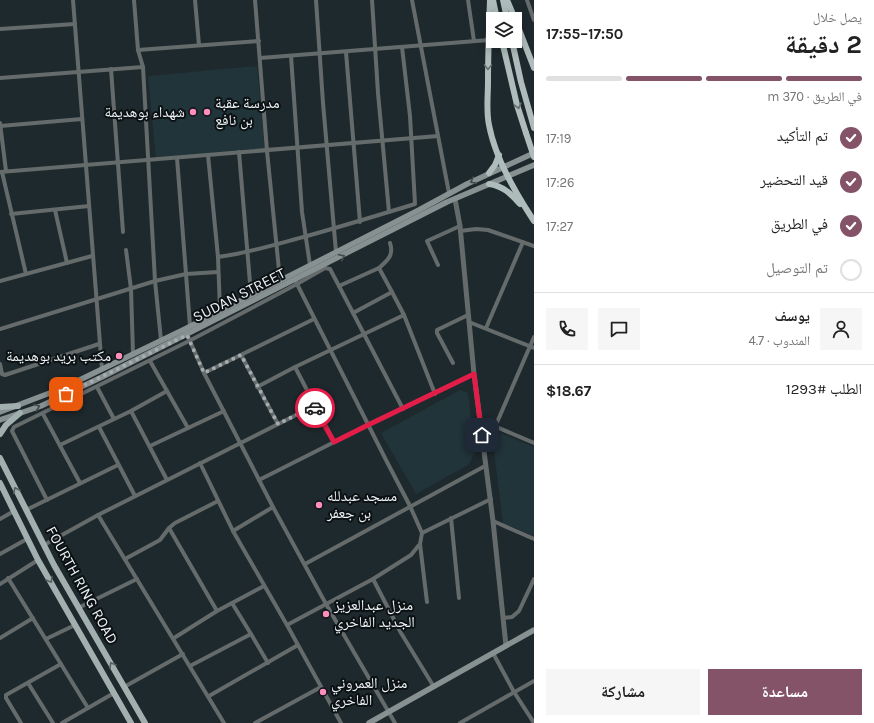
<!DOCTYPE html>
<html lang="ar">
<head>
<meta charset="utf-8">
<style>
  :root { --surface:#fff; --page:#f6f6f6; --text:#222; --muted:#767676; --line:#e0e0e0; --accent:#855367 }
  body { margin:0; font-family:Karla,"Noto Naskh Arabic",sans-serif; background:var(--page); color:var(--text); direction:rtl; height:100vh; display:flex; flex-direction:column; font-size:15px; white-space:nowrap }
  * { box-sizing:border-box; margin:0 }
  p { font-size:13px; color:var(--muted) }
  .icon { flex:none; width:22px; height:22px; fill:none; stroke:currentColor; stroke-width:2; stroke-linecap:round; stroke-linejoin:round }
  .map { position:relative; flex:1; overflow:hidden; direction:ltr }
  .details { display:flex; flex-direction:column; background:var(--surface); width:340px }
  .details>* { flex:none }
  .fabs { position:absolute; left:486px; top:12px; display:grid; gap:8px }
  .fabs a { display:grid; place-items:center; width:36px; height:36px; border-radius:0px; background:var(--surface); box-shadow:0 2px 10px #0003; font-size:20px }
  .pin { position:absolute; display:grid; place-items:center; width:34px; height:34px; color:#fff; margin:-17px; border-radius:8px; box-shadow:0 2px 6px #0006 }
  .courier { position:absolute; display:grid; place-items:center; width:40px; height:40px; margin:-20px; border:3px solid #e11d48; border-radius:50%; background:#fff; color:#222; box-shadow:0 1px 5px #0007 }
  .overview em { font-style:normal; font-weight:700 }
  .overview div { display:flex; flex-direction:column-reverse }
  .overview { display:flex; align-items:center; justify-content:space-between; height:68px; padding:0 12px }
  h1 { font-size:26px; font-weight:700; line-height:30px }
  .bar { display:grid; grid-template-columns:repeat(4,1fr); gap:6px 4px; align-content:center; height:48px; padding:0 12px }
  .bar i { height:5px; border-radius:3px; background:var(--line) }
  .bar .active { background:var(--accent) }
  .bar p { grid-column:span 4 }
  .line { display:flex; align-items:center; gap:10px; padding:0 12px; border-top:1px solid var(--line) }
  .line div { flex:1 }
  .round { display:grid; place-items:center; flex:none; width:42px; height:42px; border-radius:0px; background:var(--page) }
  ol { padding:0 12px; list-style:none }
  li { display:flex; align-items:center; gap:12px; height:44px }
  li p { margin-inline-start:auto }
  li .icon { padding:4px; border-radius:50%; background:var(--accent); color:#fff; stroke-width:4 }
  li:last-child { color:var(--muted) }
  li i { width:22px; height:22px; border:2px solid var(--line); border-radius:50% }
  .cta { display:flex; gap:8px; margin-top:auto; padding:8px 12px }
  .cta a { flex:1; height:46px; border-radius:0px; background:var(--accent); color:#fff; font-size:16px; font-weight:700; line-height:46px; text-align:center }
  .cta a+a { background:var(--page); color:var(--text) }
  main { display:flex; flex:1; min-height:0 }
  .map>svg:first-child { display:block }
  .built { fill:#21343a }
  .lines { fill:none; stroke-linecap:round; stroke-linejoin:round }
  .minor { stroke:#656b6b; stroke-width:4 }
  .tertiary { stroke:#656b6b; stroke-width:5 }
  .secondary { stroke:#879191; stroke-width:5.5 }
  .primary { stroke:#a2afaf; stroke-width:6 }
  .trunk { stroke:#aebcbc; stroke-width:6 }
  .trunk-bridge { stroke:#aebcbc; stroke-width:6 }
  .oneway { stroke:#656f70 }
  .oneway2 { stroke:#434b4c }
  .oneway3 { stroke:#576061 }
  .done { stroke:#a5adb0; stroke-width:4; stroke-dasharray:0 7.2 }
  .route { stroke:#e11d48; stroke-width:5 }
  .poi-dot { fill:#fe8ebc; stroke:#0c1113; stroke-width:1.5 }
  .labels { text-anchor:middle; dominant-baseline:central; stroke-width:4; stroke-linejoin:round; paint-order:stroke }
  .poi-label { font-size:15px; fill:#edf4f7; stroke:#0c1113; text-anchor:start }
  .street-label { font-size:15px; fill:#edf4f7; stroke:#0c1113 }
</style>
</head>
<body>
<main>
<section class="details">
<div class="overview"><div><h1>2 دقيقة</h1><p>يصل خلال</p></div><em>17:50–17:55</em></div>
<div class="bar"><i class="active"></i><i class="active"></i><i class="active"></i><i></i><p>في الطريق · 370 m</p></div>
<ol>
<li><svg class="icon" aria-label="check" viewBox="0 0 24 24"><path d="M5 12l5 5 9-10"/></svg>تم التأكيد<p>17:19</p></li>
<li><svg class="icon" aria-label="check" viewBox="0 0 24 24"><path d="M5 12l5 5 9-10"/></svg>قيد التحضير<p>17:26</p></li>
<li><svg class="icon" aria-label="check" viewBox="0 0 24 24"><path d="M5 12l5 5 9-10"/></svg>في الطريق<p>17:27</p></li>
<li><i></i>تم التوصيل</li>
</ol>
<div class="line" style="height:72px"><a class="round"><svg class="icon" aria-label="person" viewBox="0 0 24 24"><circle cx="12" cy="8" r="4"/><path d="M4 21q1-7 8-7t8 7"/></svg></a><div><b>يوسف</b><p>المندوب · 4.7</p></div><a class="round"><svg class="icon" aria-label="chat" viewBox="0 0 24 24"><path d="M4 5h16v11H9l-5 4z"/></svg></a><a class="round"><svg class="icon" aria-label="phone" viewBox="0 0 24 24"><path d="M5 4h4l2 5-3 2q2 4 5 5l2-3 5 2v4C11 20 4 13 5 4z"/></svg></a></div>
<div class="line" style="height:52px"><div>الطلب #1293</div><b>$18.67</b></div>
<div class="cta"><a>مساعدة</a><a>مشاركة</a></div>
</section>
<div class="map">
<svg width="534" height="723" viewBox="0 0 534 723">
  <rect width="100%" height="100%" fill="#1e292d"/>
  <g class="built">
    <polygon points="257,66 265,149 156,159 148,76"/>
    <polygon points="460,390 468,393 475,453 468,465 416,494 381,433"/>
    <polygon points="498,432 534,447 534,536 503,523 493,443"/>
  </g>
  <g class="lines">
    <g class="minor">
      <polyline points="73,0 102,369"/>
      <polyline points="134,0 138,50 143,67 155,281 161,340"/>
      <polyline points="195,0 199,45"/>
      <polyline points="255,0 267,151 280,280"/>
      <polyline points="316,0 323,103 336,252"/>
      <polyline points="372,0 378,93 389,212"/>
      <polyline points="412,0 449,193"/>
      <polyline points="468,0 474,41"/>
      <polyline points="527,0 534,20"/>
      <polyline points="0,29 75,24"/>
      <polyline points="138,50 259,41"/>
      <polyline points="346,52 360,222"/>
      <polyline points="291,56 302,212 310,265"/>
      <polyline points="260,58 489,40"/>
      <polyline points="111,69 123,232"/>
      <polyline points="0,78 143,67"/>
      <polyline points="0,123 6,171"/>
      <polyline points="0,126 82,119"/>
      <polyline points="239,152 251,295"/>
      <polyline points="208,155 218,257 220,310"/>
      <polyline points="177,158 190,326"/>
      <polyline points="0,172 438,136"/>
      <polyline points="2,172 26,274"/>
      <polyline points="55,210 67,263"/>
      <polyline points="11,214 89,206"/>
      <polyline points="460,231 476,229 488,230 534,246"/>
      <polyline points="126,250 131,289 133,354"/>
      <path d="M 218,257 C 249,253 277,244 307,236 C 343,226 379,215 415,204 L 410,116 L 402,47"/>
      <polyline points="438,265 427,241 460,226"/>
      <path d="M 379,268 C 388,260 394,255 390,243"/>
      <polyline points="0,281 92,256"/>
      <polyline points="296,282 386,460 410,506 422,533 420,544 427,602"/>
      <polyline points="339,286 379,268 392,292 353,313"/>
      <polyline points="392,292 404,315 435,394"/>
      <polyline points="469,322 534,348"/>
      <polyline points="486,328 523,242"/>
      <polyline points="0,329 155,281 186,274 218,272"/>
      <polyline points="186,332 204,373 273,507 326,604 395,723"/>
      <polyline points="241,355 278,424"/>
      <polyline points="150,361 188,428"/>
      <polyline points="453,363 437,333 437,330 468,315"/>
      <polyline points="0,364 2,374 5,375 99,344"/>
      <polyline points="295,367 334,442"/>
      <polyline points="204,373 314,319"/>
      <polyline points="97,387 114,419"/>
      <polyline points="257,387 295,367 404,315"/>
      <polyline points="131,411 167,480"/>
      <polyline points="43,414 80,483"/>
      <polyline points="480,420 534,443"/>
      <polyline points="99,427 135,496"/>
      <polyline points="495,427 534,337"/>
      <polyline points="60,445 131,411 167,391"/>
      <polyline points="150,446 224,411"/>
      <polyline points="200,463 233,531 287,625 341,723"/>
      <polyline points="259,480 368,425 474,374"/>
      <polyline points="47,500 12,431 14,427 189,341 297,284 325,268 330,269 339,286 403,409"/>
      <polyline points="26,510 118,465"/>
      <polyline points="98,515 224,723"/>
      <polyline points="451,518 459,598"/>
      <polyline points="0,519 14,511"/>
      <polyline points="493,521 534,539"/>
      <polyline points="169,528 217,611"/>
      <polyline points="233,531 273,507"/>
      <polyline points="422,533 491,499"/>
      <polyline points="44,545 98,515 314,406"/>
      <polyline points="0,554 27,539"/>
      <polyline points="125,559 160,540 169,528 175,523 218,501"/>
      <polyline points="305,564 485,466"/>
      <polyline points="8,578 88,708"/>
      <polyline points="373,579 401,633 434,687"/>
      <polyline points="0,584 38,560"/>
      <polyline points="232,603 251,634"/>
      <polyline points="78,608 137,579"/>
      <polyline points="503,618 512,617 519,611 534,579"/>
      <polyline points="287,625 373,579 411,555 419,545"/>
      <polyline points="0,638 33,618"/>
      <polyline points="174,638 217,611 264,586"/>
      <polyline points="46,639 75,625"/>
      <polyline points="493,653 514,692 534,723"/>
      <polyline points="190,666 251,634 268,663"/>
      <polyline points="28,683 53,723"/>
      <polyline points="124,687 183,654"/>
      <polyline points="209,696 298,645"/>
      <polyline points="21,723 6,698 6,695 61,664"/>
      <polyline points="62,723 114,693"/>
      <polyline points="255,723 321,687"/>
      <polyline points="460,723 534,681"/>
    </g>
    <polyline class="tertiary" points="455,199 460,226 474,374 493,521 506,646"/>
    <g class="secondary">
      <polyline points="0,412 63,388 185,329 419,210 467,184 534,153"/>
      <polyline points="0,420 41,406 102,377 447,202 534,165"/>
      <polyline points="369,723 534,630"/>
    </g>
    <g class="primary">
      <polyline points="0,407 18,406"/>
      <polyline points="0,434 6,425 20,413"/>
      <polyline points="0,458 54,565 145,723"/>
      <polyline points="0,483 38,560 131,723"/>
    </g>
    <g class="trunk">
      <path d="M 490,0 C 489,27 488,55 488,82 C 488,96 486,111 489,125 C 495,157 516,194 534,221"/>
      <polyline points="493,0 497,19"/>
      <polyline points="503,0 507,19"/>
      <polyline points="507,0 515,19"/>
      <polyline points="515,19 534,68"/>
      <polyline points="502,41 517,105 526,133"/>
      <polyline points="512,41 521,82 534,128"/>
      <polyline points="489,173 495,165 499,155"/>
      <path d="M 489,184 C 503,186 510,193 520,204"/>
    </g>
    <polyline class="trunk-bridge" points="526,133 534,157"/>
  </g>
  <defs><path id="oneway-chevron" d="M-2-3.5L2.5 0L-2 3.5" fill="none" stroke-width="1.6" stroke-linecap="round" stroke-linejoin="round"/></defs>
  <g class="oneway">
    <use href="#oneway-chevron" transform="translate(488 67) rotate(91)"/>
    <use href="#oneway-chevron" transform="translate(518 106) rotate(75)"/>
  </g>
  <g class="oneway2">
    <use href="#oneway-chevron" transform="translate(473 181) rotate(154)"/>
    <use href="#oneway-chevron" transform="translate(342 257) rotate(-27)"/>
    <use href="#oneway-chevron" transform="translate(37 407) rotate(-21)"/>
  </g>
  <g class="oneway3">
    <use href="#oneway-chevron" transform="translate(16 490) rotate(-117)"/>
    <use href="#oneway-chevron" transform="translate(50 580) rotate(60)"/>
    <use href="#oneway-chevron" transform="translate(112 665) rotate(-120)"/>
  </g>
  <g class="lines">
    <polyline class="done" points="66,394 187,335 204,373 241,355 278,424 314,406 315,408"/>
    <polyline class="route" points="315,408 334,442 368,425 474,374 482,435"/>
  </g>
  <g class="poi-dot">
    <circle cx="193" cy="112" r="4"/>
    <circle cx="207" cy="112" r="4"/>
    <circle cx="119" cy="356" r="4"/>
    <circle cx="319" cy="505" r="4"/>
    <circle cx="326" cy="614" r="4"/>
    <circle cx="323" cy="692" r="4"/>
  </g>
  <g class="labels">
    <g class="poi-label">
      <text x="215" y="103">مدرسة عقبة<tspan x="215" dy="17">بن نافع</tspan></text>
      <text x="185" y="112" text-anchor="end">شهداء بوهديمة</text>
      <text x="111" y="356" text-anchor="end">مكتب بريد بوهديمة</text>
      <text x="327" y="496">مسجد عبدلله<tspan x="327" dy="17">بن جعفر</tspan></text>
      <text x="334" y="605">منزل عبدالعزيز<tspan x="334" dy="17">الجديد الفاخري</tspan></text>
      <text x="331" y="683">منزل العمروني<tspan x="331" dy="17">الفاخري</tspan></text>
    </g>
    <g class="street-label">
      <text transform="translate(239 295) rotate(-27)">SUDAN STREET</text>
      <text transform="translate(82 585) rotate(61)">FOURTH RING ROAD</text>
    </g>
  </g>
</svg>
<div class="fabs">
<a><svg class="icon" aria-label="layers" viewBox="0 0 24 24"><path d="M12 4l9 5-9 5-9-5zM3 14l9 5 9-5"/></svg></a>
</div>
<div class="pin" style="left:66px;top:394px;background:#ea580c"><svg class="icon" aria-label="bag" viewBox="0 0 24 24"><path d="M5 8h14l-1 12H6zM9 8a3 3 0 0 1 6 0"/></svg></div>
<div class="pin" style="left:482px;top:435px;background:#1f2937"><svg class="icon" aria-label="home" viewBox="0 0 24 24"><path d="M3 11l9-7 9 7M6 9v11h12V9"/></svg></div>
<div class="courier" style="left:315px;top:408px"><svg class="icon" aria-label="car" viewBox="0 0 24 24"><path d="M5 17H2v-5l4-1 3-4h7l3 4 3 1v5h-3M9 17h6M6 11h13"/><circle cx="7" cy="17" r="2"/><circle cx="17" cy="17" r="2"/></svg></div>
</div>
</main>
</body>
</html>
